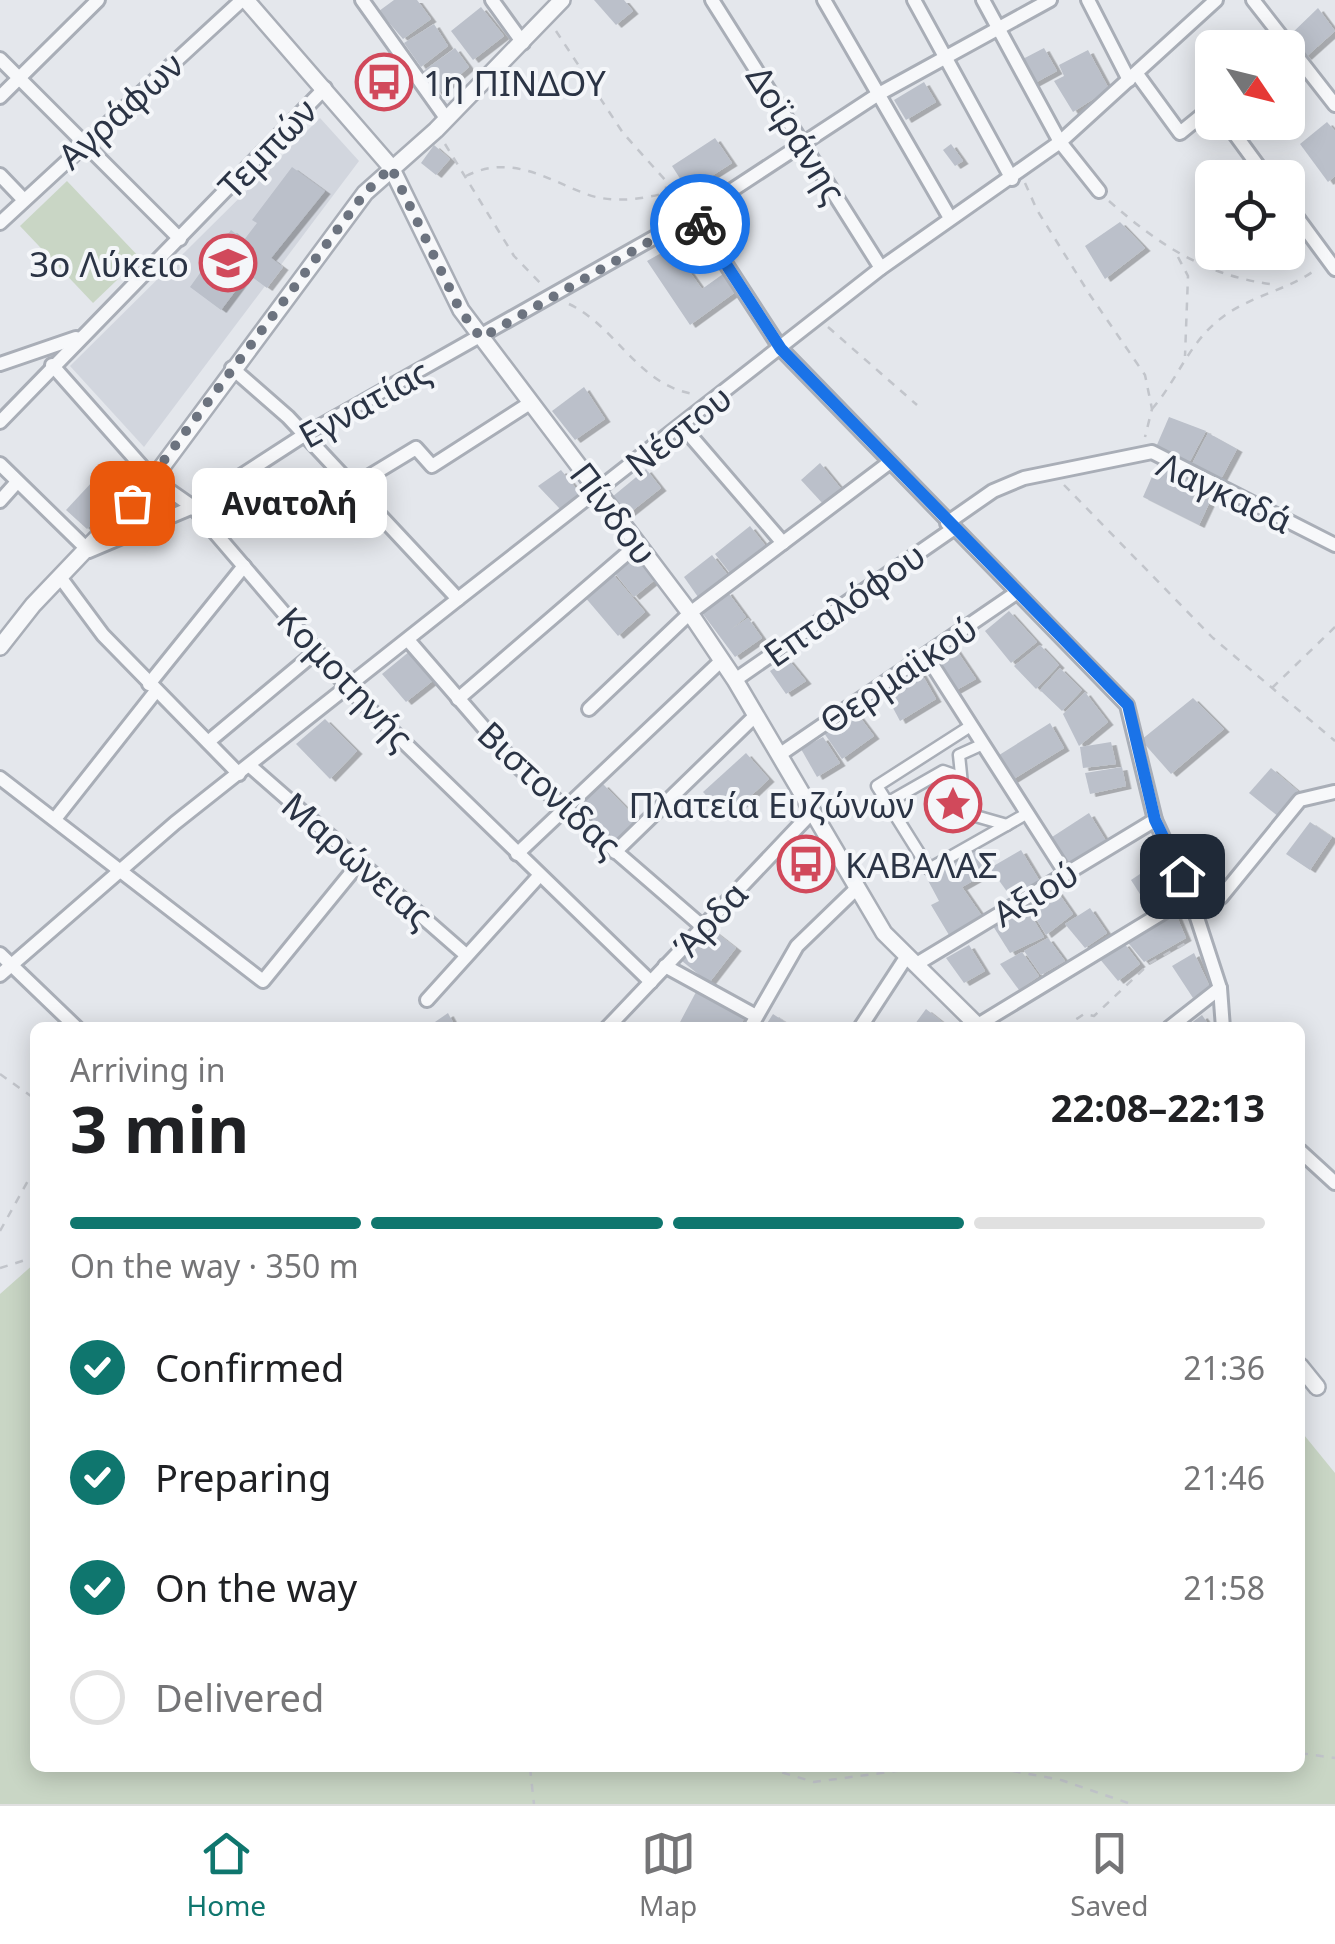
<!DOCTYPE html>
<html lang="en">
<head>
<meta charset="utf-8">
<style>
  :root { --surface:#fff; --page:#f2f2f2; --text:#202124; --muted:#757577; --line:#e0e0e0; --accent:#0f766e }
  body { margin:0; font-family:"Noto Sans",sans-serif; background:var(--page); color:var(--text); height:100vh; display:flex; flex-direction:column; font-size:38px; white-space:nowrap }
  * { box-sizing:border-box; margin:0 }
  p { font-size:32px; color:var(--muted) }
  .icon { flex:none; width:55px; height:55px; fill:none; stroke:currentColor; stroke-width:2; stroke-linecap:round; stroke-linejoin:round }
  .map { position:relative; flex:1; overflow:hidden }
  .panel { position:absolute; left:30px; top:1022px; width:1275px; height:750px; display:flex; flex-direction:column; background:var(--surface); border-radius:15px; box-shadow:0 5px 25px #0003 }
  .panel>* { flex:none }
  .needle { width:65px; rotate:125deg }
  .fabs { position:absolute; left:1195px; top:30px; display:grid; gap:20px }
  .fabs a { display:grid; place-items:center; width:110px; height:110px; border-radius:15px; background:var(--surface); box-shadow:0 5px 25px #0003; font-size:50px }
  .pin { position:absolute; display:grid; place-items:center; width:85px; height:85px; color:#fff; margin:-42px; border-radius:20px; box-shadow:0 5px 15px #0006 }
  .courier { position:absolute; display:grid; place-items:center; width:100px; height:100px; margin:-50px; border:8px solid #1a73e8; border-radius:50%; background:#fff; color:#222; box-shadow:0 2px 12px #0007 }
  .bubble { position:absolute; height:70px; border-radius:15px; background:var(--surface); box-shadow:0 5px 25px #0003; font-size:32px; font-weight:700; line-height:70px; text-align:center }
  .overview em { font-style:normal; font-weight:700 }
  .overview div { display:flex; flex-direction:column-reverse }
  .overview { display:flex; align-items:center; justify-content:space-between; height:170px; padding:0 40px }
  h1 { font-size:65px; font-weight:700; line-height:75px }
  .bar { display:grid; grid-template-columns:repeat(4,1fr); gap:15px 10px; align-content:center; height:120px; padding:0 40px }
  .bar i { height:12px; border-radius:8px; background:var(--line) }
  .bar .selected { background:var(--accent) }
  .bar p { grid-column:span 4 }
  ol { padding:0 40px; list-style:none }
  li { display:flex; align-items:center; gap:30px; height:110px }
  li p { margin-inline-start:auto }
  li .icon { padding:10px; border-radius:50%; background:var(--accent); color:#fff; stroke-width:4 }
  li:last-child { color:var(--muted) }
  li i { width:55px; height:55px; border:5px solid var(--line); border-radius:50% }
  .dock { display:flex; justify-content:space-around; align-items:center; height:140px; border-top:2px solid var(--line); background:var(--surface); font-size:28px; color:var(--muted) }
  .dock a { display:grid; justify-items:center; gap:5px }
  .dock .selected { color:var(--accent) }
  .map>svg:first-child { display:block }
  .built { fill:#d2d6de }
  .green { fill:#c9d6c5 }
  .building { fill:#bbc0ca; filter:url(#shadow) }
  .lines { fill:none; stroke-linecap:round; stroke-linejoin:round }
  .pedestrian-casing { stroke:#a9aeb7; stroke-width:15 }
  .minor-casing { stroke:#a9aeb7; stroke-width:18 }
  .tertiary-casing { stroke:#a9aeb7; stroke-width:20 }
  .path { stroke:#c2c5cb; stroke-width:2.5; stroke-dasharray:8 8; stroke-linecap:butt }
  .pedestrian { stroke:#f7f8fa; stroke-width:10 }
  .minor { stroke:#f7f8fa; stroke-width:12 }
  .tertiary { stroke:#f7f8fa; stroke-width:15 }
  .done { stroke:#6c737f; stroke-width:10; stroke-dasharray:0 18 }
  .route { stroke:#1a73e8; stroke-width:12 }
  .labels { text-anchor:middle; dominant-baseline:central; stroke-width:8; stroke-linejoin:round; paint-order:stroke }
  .poi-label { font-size:35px; fill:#2b3445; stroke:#f4f6f9; text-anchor:start }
  .street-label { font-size:35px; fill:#2b3445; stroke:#f4f6f9 }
</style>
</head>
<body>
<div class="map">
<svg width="1335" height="1804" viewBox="0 0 1335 1804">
  <defs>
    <filter id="shadow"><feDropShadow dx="5.5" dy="3" stdDeviation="0" flood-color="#0004"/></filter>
  </defs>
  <rect width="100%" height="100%" fill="#e4e7ec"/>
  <polygon class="built" points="320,118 359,161 144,447 70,366"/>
  <g class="green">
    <polygon points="67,181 140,258 93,303 20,226"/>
    <polygon points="35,1263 35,1768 1300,1768 1300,1430 1335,1473 1335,1804 0,1804 0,1294"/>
  </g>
  <g class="building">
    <polygon points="394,0 417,0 431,19 403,39 379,11"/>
    <polygon points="594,0 624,0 633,11 616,25"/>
    <polygon points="481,7 504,36 473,60 451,31"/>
    <polygon points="1318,8 1335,31 1306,57 1288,37"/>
    <polygon points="434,24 448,46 421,67 404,43"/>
    <polygon points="455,48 469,67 438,94 422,72"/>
    <polygon points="1044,48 1057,71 1033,84 1019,61"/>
    <polygon points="1088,50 1109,89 1073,112 1054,81 1064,76 1059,65"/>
    <polygon points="924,82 936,102 906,120 894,100"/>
    <polygon points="1327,122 1335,131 1335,176 1328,182 1300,144"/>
    <polygon points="715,138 732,163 688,191 672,166"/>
    <polygon points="951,144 963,161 955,166 943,150"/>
    <polygon points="434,145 450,159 436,175 421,163"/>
    <polygon points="292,167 325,191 271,258 283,267 267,288 248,274 221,310 190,287 231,230 244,240 257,223 252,220"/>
    <polygon points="1120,222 1145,248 1105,279 1085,246"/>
    <polygon points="672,247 702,289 723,274 734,293 690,325 647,261"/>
    <polygon points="584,387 605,419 575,440 552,411"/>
    <polygon points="1169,417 1206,431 1189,463 1156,447"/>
    <polygon points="1208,433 1237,449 1221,479 1192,464"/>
    <polygon points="820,463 843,491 824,505 801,480"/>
    <polygon points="1158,463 1214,493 1199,525 1143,497"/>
    <polygon points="646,469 661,488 627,515 612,497"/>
    <polygon points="561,470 580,493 560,509 538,486"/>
    <polygon points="93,481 115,502 87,529 66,510"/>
    <polygon points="750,526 765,545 730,573 715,554"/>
    <polygon points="636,554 656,579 634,597 614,572"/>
    <polygon points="712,555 727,574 698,597 684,577"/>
    <polygon points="611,572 645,612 618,636 584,596"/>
    <polygon points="727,591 746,617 729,631 748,618 762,638 735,657 700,610"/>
    <polygon points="1009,611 1037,642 1011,663 985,631"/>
    <polygon points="1040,645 1059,665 1036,689 1014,666"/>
    <polygon points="955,648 976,679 953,692 936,663"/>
    <polygon points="410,651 435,679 406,702 382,674"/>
    <polygon points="788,659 806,681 786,694 770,671"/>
    <polygon points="1060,668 1082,690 1062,711 1040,690"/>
    <polygon points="920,671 936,699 900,721 885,693"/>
    <polygon points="1085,692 1108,722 1079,746 1063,714"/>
    <polygon points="1193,698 1224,729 1171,774 1141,740"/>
    <polygon points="856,712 874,736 842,759 824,733"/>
    <polygon points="325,719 357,751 330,779 296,744"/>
    <polygon points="1050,723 1064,748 1012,780 996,757"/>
    <polygon points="823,737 840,763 817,777 801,749"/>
    <polygon points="1111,742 1116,764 1083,768 1080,747"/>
    <polygon points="746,753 769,779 727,818 703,792"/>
    <polygon points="1122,767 1126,786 1090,794 1085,773"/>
    <polygon points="1271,768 1299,792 1279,817 1249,793"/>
    <polygon points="603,784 637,819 612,844 577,808"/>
    <polygon points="1089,813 1106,841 1067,865 1049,839"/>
    <polygon points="1310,822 1332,837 1310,870 1286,854"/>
    <polygon points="973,847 987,873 962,887 982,916 949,935 931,905 939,901 924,873"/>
    <polygon points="1021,850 1041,883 1013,900 990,868"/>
    <polygon points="1155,864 1170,897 1150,910 1131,880"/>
    <polygon points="1057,891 1073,914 1046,935 1029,907"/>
    <polygon points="1026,907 1044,937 1010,953 993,926"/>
    <polygon points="1090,908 1107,933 1085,948 1065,924"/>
    <polygon points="1175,912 1186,938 1144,962 1125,939"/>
    <polygon points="709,927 736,948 709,983 682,961"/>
    <polygon points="1048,938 1065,961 1041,975 1024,951"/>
    <polygon points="1124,943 1140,964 1118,981 1099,958"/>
    <polygon points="969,945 985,971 964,983 946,958"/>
    <polygon points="1022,952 1039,976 1019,990 1000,964"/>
    <polygon points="1194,953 1210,987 1193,998 1172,966"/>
    <polygon points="696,992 744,1018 740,1028 679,1024"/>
    <polygon points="926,1009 950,1028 912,1028"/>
    <polygon points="448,1013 456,1028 434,1028 432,1024"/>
    <polygon points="773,1014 794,1028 764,1028"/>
    <polygon points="1202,1015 1211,1028 1185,1028"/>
  </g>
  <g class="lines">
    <g class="pedestrian-casing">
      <g id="pedestrian">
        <polyline points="969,727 877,786 929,869 1026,814"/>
        <polyline points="981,745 959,755 965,813 1007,825"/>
        <polyline points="887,803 943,771 960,777"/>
      </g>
    </g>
    <g class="minor-casing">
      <g id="minor">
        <polyline points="362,0 446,118"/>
        <polyline points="492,0 523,43"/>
        <polyline points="712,0 881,268"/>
        <polyline points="824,0 950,218"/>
        <polyline points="914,0 1012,179"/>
        <polyline points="983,0 1060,142 1099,191"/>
        <polyline points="1088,0 1129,80"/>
        <polyline points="1253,0 1335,105"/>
        <polyline points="0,59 180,239"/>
        <polyline points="1137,74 1180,133 1212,107"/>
        <polyline points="0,97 98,0"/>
        <polyline points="1226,122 1267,178"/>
        <polyline points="0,175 23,199"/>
        <polyline points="1288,205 1335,269"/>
        <polyline points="694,215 781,349 1127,705 1155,820 1190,896 1220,988 1223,1028"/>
        <polyline points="0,223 242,0"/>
        <polyline points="0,364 76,338"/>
        <polyline points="52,365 153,479 193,507 349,689 651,982"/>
        <polyline points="232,368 288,417 458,599"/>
        <polyline points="0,422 325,88"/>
        <polyline points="683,427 783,543"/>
        <polyline points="0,464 89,551 193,507 301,437 694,215 877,95 1050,0"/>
        <polyline points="350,488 416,448 432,466 530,403"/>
        <polyline points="0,501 17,482"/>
        <polyline points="947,523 993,491 1024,478 1152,452 1335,545"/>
        <polyline points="60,577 103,635 239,774"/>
        <polyline points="408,640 517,766 703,927"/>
        <polyline points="926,655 1066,874"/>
        <polyline points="735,680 953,529"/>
        <polyline points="149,684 244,566"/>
        <polyline points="458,699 638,544"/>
        <polyline points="589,709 690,613 890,462"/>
        <polyline points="208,742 317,651"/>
        <polyline points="779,755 1016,593"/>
        <polyline points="250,766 466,955"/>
        <polyline points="0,778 263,981 360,862"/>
        <polyline points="55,819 156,691"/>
        <polyline points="615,852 756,715"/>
        <polyline points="517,854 722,660"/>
        <polyline points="1196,915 1221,897 1300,800 1334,792"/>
        <polyline points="0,954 77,1028"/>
        <polyline points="915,965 1155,820"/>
        <polyline points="665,966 756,1016"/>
        <polyline points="0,975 175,823 458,599 881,268 1060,142 1216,0"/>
        <polyline points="427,1000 539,876"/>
        <polyline points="607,1028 813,811"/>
        <polyline points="750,1028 797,946 857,888"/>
        <polyline points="860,1028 905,959"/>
        <polyline points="973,1028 1190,896"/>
        <polyline points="1169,1028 1220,988"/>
        <polyline points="1300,1151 1335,1183"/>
      </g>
    </g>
    <g class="tertiary-casing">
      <g id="tertiary">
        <polyline points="246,0 391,167 461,310 690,613 735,680 884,933 980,1028"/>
        <polyline points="0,647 33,605 153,479 365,193 436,130 562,0"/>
        <polyline points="1300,1366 1317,1387"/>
      </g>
    </g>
    <g class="path">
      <polyline points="556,31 623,133 666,181 666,193 680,204"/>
      <polyline points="445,144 514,256 542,285"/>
      <path d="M 466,176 C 510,154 545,178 586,194 C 610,203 640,200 665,193"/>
      <polyline points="1025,183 1037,210 1090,295 1145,375 1152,409 1145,437"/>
      <path d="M 1109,201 C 1160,246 1208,277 1277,285"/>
      <polyline points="1178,257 1188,276 1185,356"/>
      <path d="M 569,304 C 617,327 637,384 693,394"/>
      <polyline points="828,327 917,405"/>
      <path d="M 1152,409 C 1179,378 1189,341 1224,316 C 1251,296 1292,288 1315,270"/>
      <polyline points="1064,485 1213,638 1335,741"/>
      <polyline points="1272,688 1335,627"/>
      <polyline points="1063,1028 1084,1014 1094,1016 1150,963 1188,942"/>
      <polyline points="0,1074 35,1099"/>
      <polyline points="0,1231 35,1168"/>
      <polyline points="0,1268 35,1257"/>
      <polyline points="1300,1753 1335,1758"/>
      <polyline points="530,1768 534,1804"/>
      <polyline points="767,1768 814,1782 919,1768"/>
      <polyline points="997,1768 1061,1780 1131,1804"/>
    </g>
    <use href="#pedestrian" class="pedestrian"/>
    <use href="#minor" class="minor"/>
    <use href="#tertiary" class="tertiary"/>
  </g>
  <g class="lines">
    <polyline class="done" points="132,503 365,193 391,167 460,310 481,338 694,216 700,224"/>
    <polyline class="route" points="700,224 781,349 1128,705 1155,820 1182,876"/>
  </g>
  <defs>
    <g id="bus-ring" transform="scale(2.875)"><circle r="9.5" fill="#f4f6f9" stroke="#d1495b" stroke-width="1.5"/><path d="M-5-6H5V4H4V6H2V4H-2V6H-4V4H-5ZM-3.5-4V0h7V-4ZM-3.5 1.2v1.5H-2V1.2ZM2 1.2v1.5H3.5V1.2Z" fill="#d1495b"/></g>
    <g id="school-ring" transform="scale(2.875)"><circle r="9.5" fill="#f4f6f9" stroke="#d1495b" stroke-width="1.5"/><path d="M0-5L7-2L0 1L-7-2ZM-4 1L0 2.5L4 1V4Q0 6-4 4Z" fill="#d1495b"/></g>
    <g id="sight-ring" transform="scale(2.875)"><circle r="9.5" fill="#f4f6f9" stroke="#d1495b" stroke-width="1.5"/><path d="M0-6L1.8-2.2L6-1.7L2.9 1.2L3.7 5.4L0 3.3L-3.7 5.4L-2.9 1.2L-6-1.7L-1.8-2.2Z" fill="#d1495b"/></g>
  </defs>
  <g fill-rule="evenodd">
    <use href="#bus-ring" x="384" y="82"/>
    <use href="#school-ring" x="228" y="263"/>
    <use href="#sight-ring" x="953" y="804"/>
    <use href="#bus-ring" x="806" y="864"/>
  </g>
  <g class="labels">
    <g class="poi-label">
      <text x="423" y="82">1η ΠΙΝΔΟΥ</text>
      <text x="189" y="263" text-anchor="end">3ο Λύκειο</text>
      <text x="914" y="804" text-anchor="end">Πλατεία Ευζώνων</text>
      <text x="845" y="864">ΚΑΒΑΛΑΣ</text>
    </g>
    <g class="street-label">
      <text transform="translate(120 110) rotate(-42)">Αγράφων</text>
      <text transform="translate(797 134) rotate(58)">Δοϊράνης</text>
      <text transform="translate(267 148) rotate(-46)">Τεμπών</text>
      <text transform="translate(364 403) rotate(-29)">Εγνατίας</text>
      <text transform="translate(678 430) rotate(-38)">Νέστου</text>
      <text transform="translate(1225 492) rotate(25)">Λαγκαδά</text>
      <text transform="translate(614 513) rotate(53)">Πίνδου</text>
      <text transform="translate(844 604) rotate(-35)">Επταλόφου</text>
      <text transform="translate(898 674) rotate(-34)">Θερμαϊκού</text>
      <text transform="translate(346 678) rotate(47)">Κομοτηνής</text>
      <text transform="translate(550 789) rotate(43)">Βιστονίδας</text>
      <text transform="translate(358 860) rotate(41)">Μαρώνειας</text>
      <text transform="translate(1035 893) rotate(-31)">Αξιού</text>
      <text transform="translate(710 919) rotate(-47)">Άρδα</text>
    </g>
  </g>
</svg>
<div class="fabs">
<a><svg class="needle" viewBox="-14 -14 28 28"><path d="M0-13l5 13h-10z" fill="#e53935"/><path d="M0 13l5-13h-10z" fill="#757577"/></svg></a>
<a><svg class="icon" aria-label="locate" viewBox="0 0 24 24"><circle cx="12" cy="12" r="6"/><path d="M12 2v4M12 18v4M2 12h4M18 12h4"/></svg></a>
</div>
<div class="pin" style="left:132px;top:503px;background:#ea580c"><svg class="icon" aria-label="bag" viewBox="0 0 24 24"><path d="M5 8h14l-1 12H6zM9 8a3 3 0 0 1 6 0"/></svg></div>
<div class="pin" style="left:1182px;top:876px;background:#1f2937"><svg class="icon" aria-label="home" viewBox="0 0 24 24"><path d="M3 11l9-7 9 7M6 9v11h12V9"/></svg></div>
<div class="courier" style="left:700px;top:224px"><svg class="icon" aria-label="bike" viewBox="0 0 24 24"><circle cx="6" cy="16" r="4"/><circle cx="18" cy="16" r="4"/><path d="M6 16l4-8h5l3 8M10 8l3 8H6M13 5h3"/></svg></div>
<div class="bubble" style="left:192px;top:468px;width:195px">Ανατολή</div>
<section class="panel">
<div class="overview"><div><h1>3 min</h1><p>Arriving in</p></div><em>22:08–22:13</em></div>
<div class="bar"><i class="selected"></i><i class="selected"></i><i class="selected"></i><i></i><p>On the way · 350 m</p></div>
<ol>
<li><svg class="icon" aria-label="check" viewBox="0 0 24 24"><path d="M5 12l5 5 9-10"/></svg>Confirmed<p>21:36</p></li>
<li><svg class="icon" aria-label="check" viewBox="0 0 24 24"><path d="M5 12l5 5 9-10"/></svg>Preparing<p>21:46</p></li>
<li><svg class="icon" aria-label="check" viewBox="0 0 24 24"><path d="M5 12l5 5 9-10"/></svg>On the way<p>21:58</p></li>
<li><i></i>Delivered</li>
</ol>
</section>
</div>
<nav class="dock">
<a class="selected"><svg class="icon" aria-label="home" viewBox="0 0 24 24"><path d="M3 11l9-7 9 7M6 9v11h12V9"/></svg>Home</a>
<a><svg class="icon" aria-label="map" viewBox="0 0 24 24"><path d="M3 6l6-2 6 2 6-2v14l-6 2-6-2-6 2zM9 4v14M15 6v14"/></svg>Map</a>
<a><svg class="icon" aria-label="saved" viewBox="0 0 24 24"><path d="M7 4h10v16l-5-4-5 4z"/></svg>Saved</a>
</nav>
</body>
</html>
